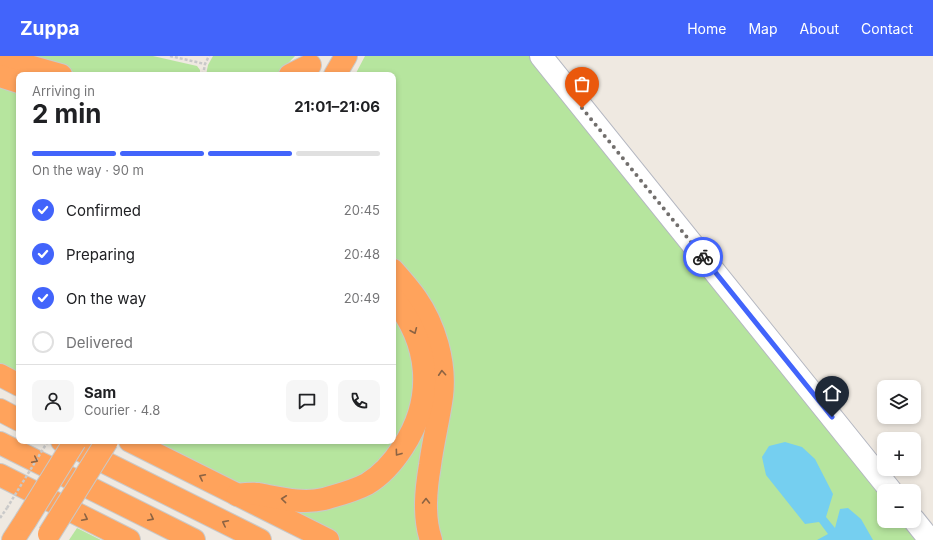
<!DOCTYPE html>
<html lang="en">
<head>
<meta charset="utf-8">
<style>
  :root { --surface:#fff; --page:#f6f6f6; --text:#202124; --muted:#757577; --line:#e0e0e0; --accent:#4264fb }
  body { margin:0; font-family:Inter,sans-serif; background:var(--page); color:var(--text); height:100vh; display:flex; flex-direction:column; font-size:15px; white-space:nowrap }
  * { box-sizing:border-box; margin:0 }
  p { font-size:13px; color:var(--muted) }
  .icon { flex:none; width:22px; height:22px; fill:none; stroke:currentColor; stroke-width:2; stroke-linecap:round; stroke-linejoin:round }
  .map { position:relative; flex:1; overflow:hidden }
  .side { position:absolute; left:16px; top:16px; width:380px; height:372px; display:flex; flex-direction:column; background:var(--surface); border-radius:8px; box-shadow:0 2px 6px #0003 }
  .side>* { flex:none }
  .fabs { position:absolute; left:877px; top:324px; display:grid; gap:8px }
  .fabs a { display:grid; place-items:center; width:44px; height:44px; border-radius:8px; background:var(--surface); box-shadow:0 2px 6px #0003; font-size:20px }
  .pin { position:absolute; display:grid; place-items:center; width:34px; height:34px; color:#fff; margin:-41px -17px; border-radius:50% 50% 50% 0; rotate:-45deg; box-shadow:0 0 4px #0007 }
  .pin .icon { rotate:45deg }
  .courier { position:absolute; display:grid; place-items:center; width:40px; height:40px; margin:-20px; border:3px solid #4264fb; border-radius:50%; background:#fff; color:#222; box-shadow:0 1px 5px #0007 }
  .summary em { font-style:normal; font-weight:700 }
  .summary div { display:flex; flex-direction:column-reverse }
  .summary { display:flex; align-items:center; justify-content:space-between; height:68px; padding:0 16px }
  h1 { font-size:26px; font-weight:700; line-height:30px }
  .bar { display:grid; grid-template-columns:repeat(4,1fr); gap:6px 4px; align-content:center; height:48px; padding:0 16px }
  .bar i { height:5px; border-radius:3px; background:var(--line) }
  .bar .selected { background:var(--accent) }
  .bar p { grid-column:span 4 }
  .line { display:flex; align-items:center; gap:10px; padding:0 16px; border-top:1px solid var(--line) }
  .line div { flex:1 }
  .round { display:grid; place-items:center; flex:none; width:42px; height:42px; border-radius:8px; background:var(--page) }
  ol { padding:0 16px; list-style:none }
  li { display:flex; align-items:center; gap:12px; height:44px }
  li p { margin-inline-start:auto }
  li .icon { padding:4px; border-radius:50%; background:var(--accent); color:#fff; stroke-width:4 }
  li:last-child { color:var(--muted) }
  li i { width:22px; height:22px; border:2px solid var(--line); border-radius:50% }
  header { display:flex; align-items:center; gap:24px; box-sizing:border-box; height:56px; padding:0 20px; background:var(--accent); color:#fff }
  header strong { font-size:19px }
  nav { display:flex; gap:22px; margin-inline-start:auto; font-size:14px }
  .map>svg:first-child { display:block }
  .green { fill:#b6e59e }
  .water { fill:#75cff0 }
  .lines { fill:none; stroke-linecap:round; stroke-linejoin:round }
  .minor-casing { stroke:#b4b7c1; stroke-width:24 }
  .highway-casing { stroke:#c9c9c9; stroke-width:24 }
  .path { stroke:#c9c9c9; stroke-width:2.5; stroke-dasharray:3 2; stroke-linecap:butt }
  .minor { stroke:#fff; stroke-width:22 }
  .highway { stroke:#ffa35c; stroke-width:22 }
  .highway-bridge-casing { stroke:#c9c9c9; stroke-width:24; stroke-linecap:butt }
  .path-bridge { stroke:#c9c9c9; stroke-width:2.5; stroke-dasharray:3 2; stroke-linecap:butt }
  .highway-bridge { stroke:#ffa35c; stroke-width:22 }
  .oneway { stroke:#8c6343 }
  .done { stroke:#726f6d; stroke-width:4; stroke-dasharray:0 7.2 }
  .route { stroke:#4264fb; stroke-width:5 }
</style>
</head>
<body>
<header>
<strong>Zuppa</strong>
<nav><a>Home</a><a>Map</a><a>About</a><a>Contact</a></nav>
</header>
<div class="map">
<svg width="933" height="484" viewBox="0 0 933 484">
  <rect width="100%" height="100%" fill="#efe9e1"/>
  <g class="green">
    <polygon points="16,0 153,0 197,10 200,14 200,19 84,19"/>
    <polygon points="213,0 295,0 277,19 206,19 208,9"/>
    <polygon points="365,0 537,0 884,435 884,465 910,465 925,484 438,484 432,453 446,352 407,219 393,203 393,19 355,19"/>
    <polygon points="0,27 19,32 19,318 0,308"/>
    <polygon points="393,222 429,280 425,484 337,484 284,450 347,442 426,353 393,232"/>
    <polygon points="393,251 415,296 414,352 392,395 362,422 322,437 258,433 235,425 149,385 393,385"/>
    <polygon points="77,472 101,484 69,484"/>
  </g>
  <polygon class="water" points="785,386 802,391 815,403 833,438 826,461 835,472 840,453 848,452 861,463 873,484 817,484 828,478 819,466 805,468 766,419 762,401 769,390"/>
  <g class="lines">
    <g class="minor-casing">
      <g id="minor">
        <polyline points="541,0 891,435"/>
        <polyline points="914,464 930,484"/>
      </g>
    </g>
    <g class="highway-casing">
      <g id="highway">
        <polyline points="0,2 61,19"/>
        <polyline points="290,19 310,9"/>
        <polyline points="335,19 346,0"/>
        <polyline points="0,20 19,26"/>
        <path d="M 393,214 C 401,223 409,232 416,242 C 435,269 446,307 442,340 C 439,363 433,386 430,409 C 426,433 423,460 431,484"/>
        <polyline points="0,319 19,329"/>
        <polyline points="0,354 19,364"/>
        <polyline points="62,385 260,484"/>
        <polyline points="130,385 328,484"/>
        <polyline points="0,387 194,484"/>
        <polyline points="0,419 129,484"/>
        <path d="M 237,439 C 244,438 251,437 258,438 C 280,442 302,448 324,443 C 338,439 354,435 367,428 C 382,419 394,405 403,391 C 435,342 430,287 393,242"/>
        <polyline points="13,484 26,464"/>
      </g>
    </g>
    <g class="path">
      <polyline points="170,0 205,8"/>
      <polyline points="203,19 205,8 209,0"/>
      <polyline points="0,462 7,452"/>
    </g>
    <use href="#minor" class="minor"/>
    <use href="#highway" class="highway"/>
    <g class="highway-bridge-casing">
      <g id="highway-bridge">
        <polyline points="26,464 75,385"/>
        <polyline points="49,478 107,385"/>
      </g>
    </g>
    <polyline class="path-bridge" points="7,452 48,385"/>
    <use href="#highway-bridge" class="highway-bridge"/>
  </g>
  <defs><path id="oneway-chevron" d="M-2-3.5L2.5 0L-2 3.5" fill="none" stroke-width="1.6" stroke-linecap="round" stroke-linejoin="round"/></defs>
  <g class="oneway">
    <use href="#oneway-chevron" transform="translate(414 275) rotate(67)"/>
    <use href="#oneway-chevron" transform="translate(442 317) rotate(-94)"/>
    <use href="#oneway-chevron" transform="translate(398 397) rotate(126)"/>
    <use href="#oneway-chevron" transform="translate(35 404) rotate(26)"/>
    <use href="#oneway-chevron" transform="translate(202 421) rotate(-153)"/>
    <use href="#oneway-chevron" transform="translate(284 443) rotate(-174)"/>
    <use href="#oneway-chevron" transform="translate(426 445) rotate(-90)"/>
    <use href="#oneway-chevron" transform="translate(85 462) rotate(27)"/>
    <use href="#oneway-chevron" transform="translate(151 462) rotate(27)"/>
    <use href="#oneway-chevron" transform="translate(225 467) rotate(-153)"/>
  </g>
  <g class="lines">
    <polyline class="done" points="582,52 703,201"/>
    <polyline class="route" points="703,201 832,361"/>
  </g>
</svg>
<div class="fabs">
<a><svg class="icon" aria-label="layers" viewBox="0 0 24 24"><path d="M12 4l9 5-9 5-9-5zM3 14l9 5 9-5"/></svg></a>
<a>+</a>
<a>−</a>
</div>
<div class="pin" style="left:582px;top:52px;background:#ea580c"><svg class="icon" aria-label="bag" viewBox="0 0 24 24"><path d="M5 8h14l-1 12H6zM9 8a3 3 0 0 1 6 0"/></svg></div>
<div class="pin" style="left:832px;top:361px;background:#1f2937"><svg class="icon" aria-label="home" viewBox="0 0 24 24"><path d="M3 11l9-7 9 7M6 9v11h12V9"/></svg></div>
<div class="courier" style="left:703px;top:201px"><svg class="icon" aria-label="bike" viewBox="0 0 24 24"><circle cx="6" cy="16" r="4"/><circle cx="18" cy="16" r="4"/><path d="M6 16l4-8h5l3 8M10 8l3 8H6M13 5h3"/></svg></div>
<section class="side">
<div class="summary"><div><h1>2 min</h1><p>Arriving in</p></div><em>21:01–21:06</em></div>
<div class="bar"><i class="selected"></i><i class="selected"></i><i class="selected"></i><i></i><p>On the way · 90 m</p></div>
<ol>
<li><svg class="icon" aria-label="check" viewBox="0 0 24 24"><path d="M5 12l5 5 9-10"/></svg>Confirmed<p>20:45</p></li>
<li><svg class="icon" aria-label="check" viewBox="0 0 24 24"><path d="M5 12l5 5 9-10"/></svg>Preparing<p>20:48</p></li>
<li><svg class="icon" aria-label="check" viewBox="0 0 24 24"><path d="M5 12l5 5 9-10"/></svg>On the way<p>20:49</p></li>
<li><i></i>Delivered</li>
</ol>
<div class="line" style="height:72px"><a class="round"><svg class="icon" aria-label="person" viewBox="0 0 24 24"><circle cx="12" cy="8" r="4"/><path d="M4 21q1-7 8-7t8 7"/></svg></a><div><b>Sam</b><p>Courier · 4.8</p></div><a class="round"><svg class="icon" aria-label="chat" viewBox="0 0 24 24"><path d="M4 5h16v11H9l-5 4z"/></svg></a><a class="round"><svg class="icon" aria-label="phone" viewBox="0 0 24 24"><path d="M5 4h4l2 5-3 2q2 4 5 5l2-3 5 2v4C11 20 4 13 5 4z"/></svg></a></div>
</section>
</div>
</body>
</html>
